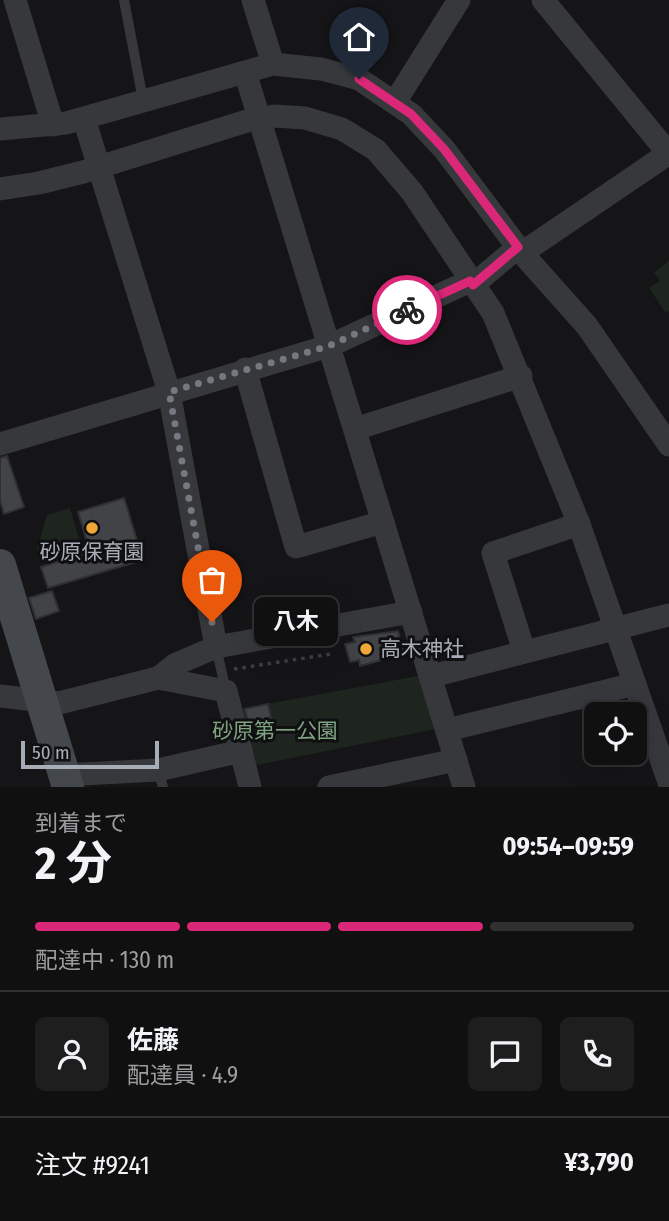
<!DOCTYPE html>
<html lang="ja">
<head>
<meta charset="utf-8">
<style>
  :root { --surface:#101011; --page:#1e1e1f; --text:#f1f3f6; --muted:#9c9d9f; --line:#303031; --accent:#db2777 }
  body { margin:0; font-family:"Fira Sans Condensed","Noto Sans JP",sans-serif; background:var(--page); color:var(--text); height:100vh; display:flex; flex-direction:column; font-size:26px; white-space:nowrap }
  * { box-sizing:border-box; margin:0 }
  p { font-size:23px; color:var(--muted) }
  .icon { flex:none; width:38px; height:38px; fill:none; stroke:currentColor; stroke-width:2; stroke-linecap:round; stroke-linejoin:round }
  .map { position:relative; height:787px; overflow:hidden }
  .side { display:flex; flex-direction:column; background:var(--surface); flex:1 }
  .side>* { flex:none }
  .fabs { position:absolute; left:584px; top:702px; display:grid; gap:14px }
  .fabs a { display:grid; place-items:center; width:63px; height:63px; border-radius:10px; background:var(--surface); box-shadow:0 7px 28px #0002,0 0 0 2px var(--line); font-size:35px }
  .scale { position:absolute; left:21px; bottom:18px; width:138px; box-sizing:border-box; padding-left:7px; border:4px solid #a7adb7; border-top:0; font-size:19px; line-height:24px; white-space:nowrap; color:#a7adb7; -webkit-text-stroke:5px #101012; paint-order:stroke }
  .pin { position:absolute; display:grid; place-items:center; width:60px; height:60px; color:#fff; margin:-72px -30px; border-radius:50% 50% 50% 0; rotate:-45deg; box-shadow:0 0 7px #0007 }
  .pin .icon { rotate:45deg }
  .courier { position:absolute; display:grid; place-items:center; width:70px; height:70px; margin:-35px; border:5px solid #db2777; border-radius:50%; background:#fff; color:#222; box-shadow:0 2px 9px #0007 }
  .bubble { position:absolute; height:49px; border-radius:10px; background:var(--surface); box-shadow:0 7px 28px #0002,0 0 0 2px var(--line); font-size:23px; font-weight:700; line-height:49px; text-align:center }
  .headline em { font-style:normal; font-weight:700 }
  .headline div { display:flex; flex-direction:column-reverse }
  .headline { display:flex; align-items:center; justify-content:space-between; height:119px; padding:0 35px }
  h1 { font-size:46px; font-weight:700; line-height:52px }
  .bar { display:grid; grid-template-columns:repeat(4,1fr); gap:10px 7px; align-content:center; height:84px; padding:0 35px }
  .bar i { height:9px; border-radius:5px; background:var(--line) }
  .bar .selected { background:var(--accent) }
  .bar p { grid-column:span 4 }
  .line { display:flex; align-items:center; gap:18px; padding:0 35px; border-top:2px solid var(--line) }
  .line div { flex:1 }
  .round { display:grid; place-items:center; flex:none; width:74px; height:74px; border-radius:10px; background:var(--page) }
  .map>svg:first-child { display:block }
  .green { fill:#1d251e }
  .building { fill:#414347; stroke:#2f3033; stroke-width:2 }
  .lines { fill:none; stroke-linecap:round; stroke-linejoin:round }
  .path { stroke:#3c3f43; stroke-width:3.5; stroke-dasharray:3.5 5; stroke-linecap:butt }
  .lane { stroke:#36383c; stroke-width:10 }
  .street { stroke:#36383c; stroke-width:23 }
  .secondary { stroke:#44474c; stroke-width:32 }
  .done { stroke:#74787f; stroke-width:7; stroke-dasharray:0 12.6 }
  .route { stroke:#db2777; stroke-width:9 }
  .poi-dot { fill:#efa835; stroke:#101012; stroke-width:2.5 }
  .labels { text-anchor:middle; dominant-baseline:central; stroke-width:6; stroke-linejoin:round; paint-order:stroke }
  .poi-label { font-size:21px; fill:#a7adb7; stroke:#101012 }
  .park-label { font-size:21px; fill:#7fa27f; stroke:#101012 }
</style>
</head>
<body>
<div class="map">
<svg width="669" height="787" viewBox="0 0 669 787">
  <rect width="100%" height="100%" fill="#151517"/>
  <g class="green">
    <polygon points="669,261 669,311 666,313 649,288 660,281 654,272"/>
    <polygon points="70,508 80,543 77,549 40,561 37,549 47,515"/>
    <polygon points="423,675 436,729 252,766 240,709"/>
  </g>
  <g class="building">
    <polygon points="7,456 24,507 4,514 0,500 0,458"/>
    <polygon points="124,498 143,560 48,588 41,567 90,552 78,512"/>
    <polygon points="52,591 59,611 36,619 29,598"/>
    <polygon points="398,631 403,650 383,654 385,659 360,666 359,660 350,662 345,644 355,642 353,637"/>
    <polygon points="268,704 271,718 248,722 245,709"/>
  </g>
  <g class="lines">
    <polyline class="path" points="234,669 331,654"/>
    <g class="lane">
      <polyline points="124,0 143,100"/>
      <polyline points="216,647 226,691"/>
      <polyline points="158,770 163,787"/>
    </g>
    <g class="street">
      <polyline points="15,0 53,125"/>
      <polyline points="253,0 273,64"/>
      <polyline points="543,0 669,154"/>
      <polyline points="245,72 464,787"/>
      <polyline points="395,102 459,0"/>
      <polyline points="84,119 169,392 216,647"/>
      <polyline points="0,129 66,123 273,64 321,69 359,79 411,114 444,149 522,253 587,326 669,445"/>
      <polyline points="0,189 39,183 83,172 247,121 275,116 305,118 342,129 376,150 412,192 493,313 579,524 669,782"/>
      <polyline points="522,253 669,153"/>
      <polyline points="473,285 518,247"/>
      <polyline points="245,369 296,547 383,522"/>
      <polyline points="355,429 521,376"/>
      <polyline points="0,444 329,346 470,281"/>
      <polyline points="524,651 493,553 579,524"/>
      <polyline points="432,676 669,615"/>
      <polyline points="158,678 226,691 250,787"/>
      <polyline points="0,696 59,703 158,678 176,664 216,647 411,612"/>
      <polyline points="447,730 635,684"/>
      <polyline points="64,775 158,770 241,751"/>
      <polyline points="329,787 456,760"/>
    </g>
    <polyline class="secondary" points="0,565 68,787"/>
  </g>
  <g class="lines">
    <polyline class="done" points="212,622 169,392 329,346 407,310"/>
    <polyline class="route" points="359,79 411,114 444,149 518,247 473,285 470,281 407,310"/>
  </g>
  <g class="poi-dot">
    <circle cx="92" cy="528" r="7"/>
    <circle cx="366" cy="649" r="7"/>
  </g>
  <g class="labels">
    <g class="poi-label">
      <text x="92" y="552">砂原保育園</text>
      <text x="380" y="649" text-anchor="start">高木神社</text>
    </g>
    <g class="park-label">
      <text x="275" y="731">砂原第一公園</text>
    </g>
  </g>
</svg>
<div class="fabs">
<a><svg class="icon" aria-label="locate" viewBox="0 0 24 24"><circle cx="12" cy="12" r="6"/><path d="M12 2v4M12 18v4M2 12h4M18 12h4"/></svg></a>
</div>
<div class="scale">50 m</div>
<div class="pin" style="left:212px;top:622px;background:#ea580c"><svg class="icon" aria-label="bag" viewBox="0 0 24 24"><path d="M5 8h14l-1 12H6zM9 8a3 3 0 0 1 6 0"/></svg></div>
<div class="pin" style="left:359px;top:79px;background:#1f2937"><svg class="icon" aria-label="home" viewBox="0 0 24 24"><path d="M3 11l9-7 9 7M6 9v11h12V9"/></svg></div>
<div class="courier" style="left:407px;top:310px"><svg class="icon" aria-label="bike" viewBox="0 0 24 24"><circle cx="6" cy="16" r="4"/><circle cx="18" cy="16" r="4"/><path d="M6 16l4-8h5l3 8M10 8l3 8H6M13 5h3"/></svg></div>
<div class="bubble" style="left:254px;top:597px;width:84px">八木</div>
</div>
<section class="side">
<div class="headline"><div><h1>2 分</h1><p>到着まで</p></div><em>09:54–09:59</em></div>
<div class="bar"><i class="selected"></i><i class="selected"></i><i class="selected"></i><i></i><p>配達中 · 130 m</p></div>
<div class="line" style="height:126px"><a class="round"><svg class="icon" aria-label="person" viewBox="0 0 24 24"><circle cx="12" cy="8" r="4"/><path d="M4 21q1-7 8-7t8 7"/></svg></a><div><b>佐藤</b><p>配達員 · 4.9</p></div><a class="round"><svg class="icon" aria-label="chat" viewBox="0 0 24 24"><path d="M4 5h16v11H9l-5 4z"/></svg></a><a class="round"><svg class="icon" aria-label="phone" viewBox="0 0 24 24"><path d="M5 4h4l2 5-3 2q2 4 5 5l2-3 5 2v4C11 20 4 13 5 4z"/></svg></a></div>
<div class="line" style="height:91px"><div>注文 #9241</div><b>¥3,790</b></div>
</section>
</body>
</html>
